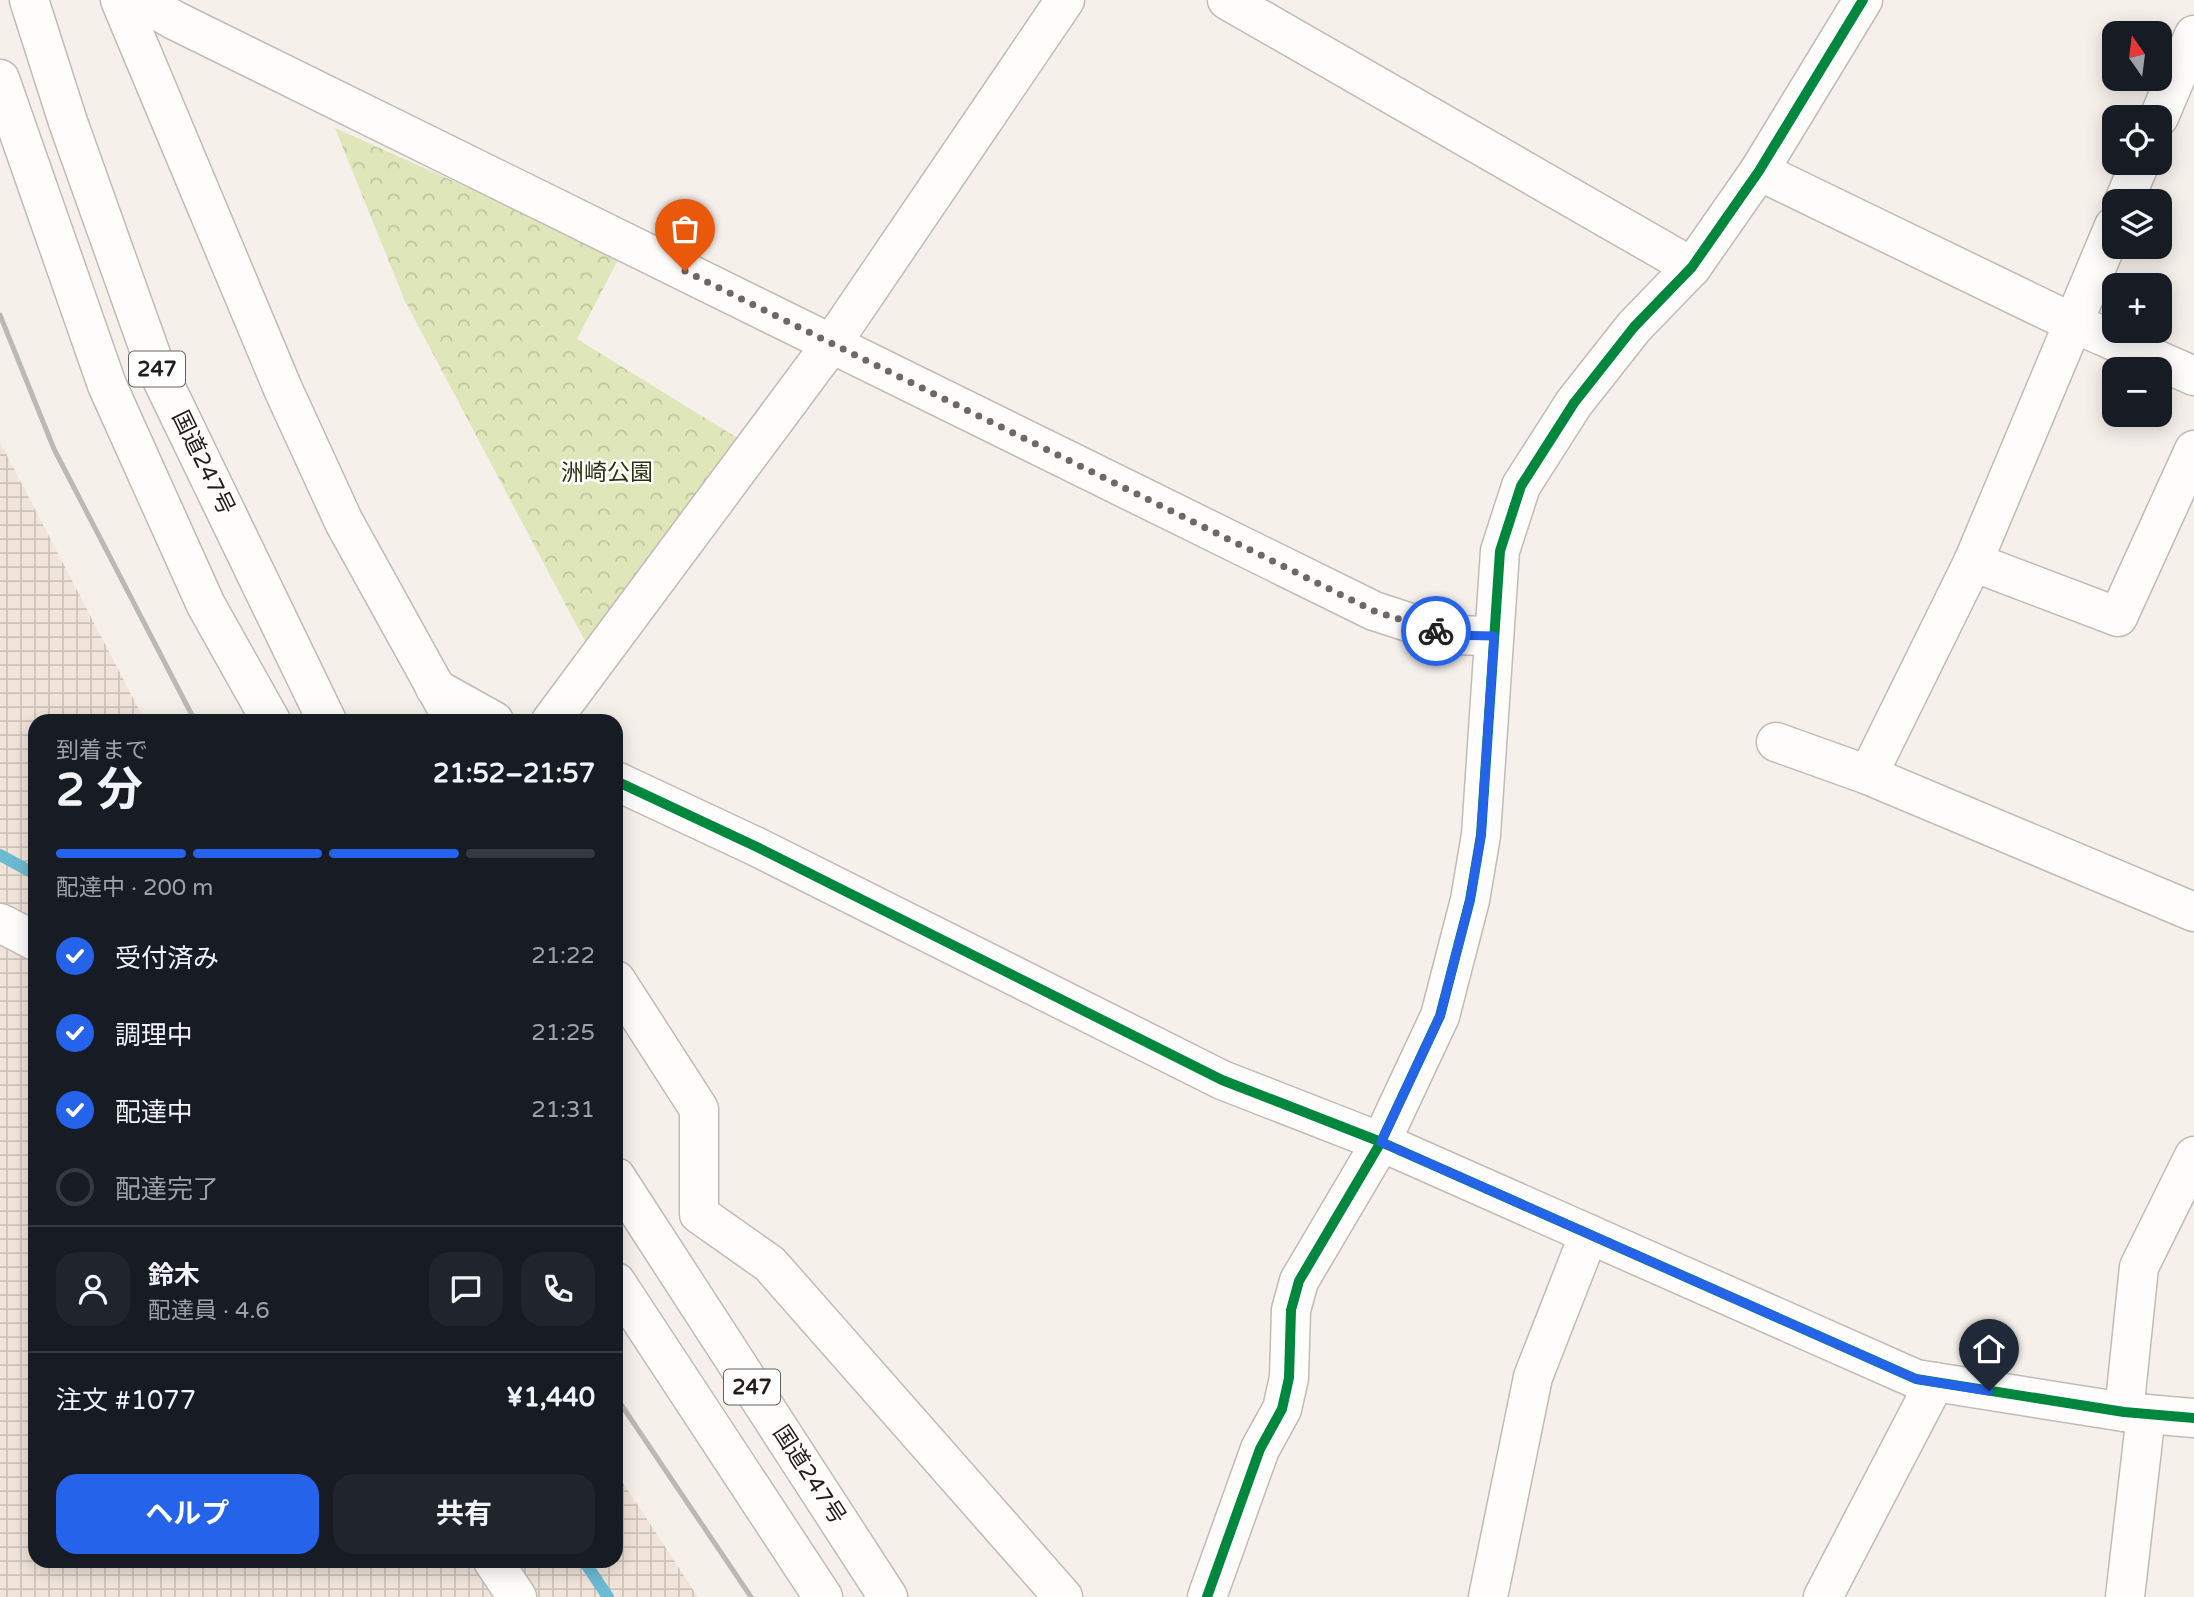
<!DOCTYPE html>
<html lang="ja">
<head>
<meta charset="utf-8">
<style>
  :root { --surface:#171b24; --page:#20242c; --text:#f1f3f6; --muted:#9ea1a6; --line:#363941; --accent:#2563eb }
  body { margin:0; font-family:"Varela Round","Noto Sans JP",sans-serif; background:var(--page); color:var(--text); height:100vh; display:flex; flex-direction:column; font-size:26px; white-space:nowrap }
  * { box-sizing:border-box; margin:0 }
  p { font-size:23px; color:var(--muted) }
  .icon { flex:none; width:38px; height:38px; fill:none; stroke:currentColor; stroke-width:2; stroke-linecap:round; stroke-linejoin:round }
  .map { position:relative; flex:1; overflow:hidden }
  .panel { position:absolute; left:28px; top:714px; width:595px; height:854px; display:flex; flex-direction:column; background:var(--surface); border-radius:21px; box-shadow:0 4px 18px #0003 }
  .panel>* { flex:none }
  .needle { width:46px; rotate:346deg }
  .buttons { position:absolute; left:2102px; top:21px; display:grid; gap:14px }
  .buttons a { display:grid; place-items:center; width:70px; height:70px; border-radius:14px; background:var(--surface); box-shadow:0 4px 18px #0003; font-size:35px }
  .pin { position:absolute; display:grid; place-items:center; width:60px; height:60px; color:#fff; margin:-72px -30px; border-radius:50% 50% 50% 0; rotate:-45deg; box-shadow:0 0 7px #0007 }
  .pin .icon { rotate:45deg }
  .courier { position:absolute; display:grid; place-items:center; width:70px; height:70px; margin:-35px; border:5px solid #2563eb; border-radius:50%; background:#fff; color:#222; box-shadow:0 2px 9px #0007 }
  .head em { font-style:normal; font-weight:700 }
  .head div { display:flex; flex-direction:column-reverse }
  .head { display:flex; align-items:center; justify-content:space-between; height:119px; padding:0 28px }
  h1 { font-size:46px; font-weight:700; line-height:52px }
  .bar { display:grid; grid-template-columns:repeat(4,1fr); gap:10px 7px; align-content:center; height:84px; padding:0 28px }
  .bar i { height:9px; border-radius:5px; background:var(--line) }
  .bar .current { background:var(--accent) }
  .bar p { grid-column:span 4 }
  .line { display:flex; align-items:center; gap:18px; padding:0 28px; border-top:2px solid var(--line) }
  .line div { flex:1 }
  .round { display:grid; place-items:center; flex:none; width:74px; height:74px; border-radius:21px; background:var(--page) }
  ol { padding:0 28px; list-style:none }
  li { display:flex; align-items:center; gap:21px; height:77px }
  li p { margin-inline-start:auto }
  li .icon { padding:7px; border-radius:50%; background:var(--accent); color:#fff; stroke-width:4 }
  li:last-child { color:var(--muted) }
  li i { width:38px; height:38px; border:4px solid var(--line); border-radius:50% }
  .primary-button { display:flex; gap:14px; margin-top:auto; padding:14px 28px }
  .primary-button a { flex:1; height:80px; border-radius:21px; background:var(--accent); color:#fff; font-size:28px; font-weight:700; line-height:80px; text-align:center }
  .primary-button a+a { background:var(--page); color:var(--text) }
  .map>svg:first-child { display:block }
  .industrial { fill:url(#industrial-grid) }
  .forest { fill:url(#forest-crowns) }
  .lines { fill:none; stroke-linecap:round; stroke-linejoin:round }
  .stream { stroke:#6cbbd3; stroke-width:12 }
  .minor-casing { stroke:#c0bbb7; stroke-width:41 }
  .highway-casing { stroke:#c0bbb7; stroke-width:41 }
  .minor { stroke:#fefdfc; stroke-width:38 }
  .highway { stroke:#fefdfc; stroke-width:38 }
  .rail { stroke:#bab9b8; stroke-width:5 }
  .cycleway-casing { stroke:#fff; stroke-width:15 }
  .cycleway { stroke:#00873e; stroke-width:10 }
  .done { stroke:#6c6864; stroke-width:7; stroke-dasharray:0 12.6 }
  .route { stroke:#2563eb; stroke-width:9 }
  .labels { text-anchor:middle; dominant-baseline:central; stroke-width:5; stroke-linejoin:round; paint-order:stroke }
  .shield { fill:#fff; stroke:#64625f; stroke-width:2 }
  .shield-label { font-size:21px; font-weight:bold; fill:#221e1b }
  .street-label { font-size:23px; fill:#221e1b; stroke:#fff }
  .park-label { font-size:23px; fill:#2b320e; stroke:#fff }
</style>
</head>
<body>
<div class="map">
<svg width="2194" height="1597" viewBox="0 0 2194 1597">
  <defs>
    <pattern id="industrial-grid" width="8" height="8" patternUnits="userSpaceOnUse" patternTransform="scale(1.75)"><rect width="8" height="8" fill="#f1e4da"/><path d="M0 4h8M4 0v8" fill="none" stroke="#cec3ba"/></pattern>
    <pattern id="forest-crowns" width="20" height="18" patternUnits="userSpaceOnUse" patternTransform="scale(1.75)"><rect width="20" height="18" fill="#dfe6ba"/><path d="M2 6a3 3 0 1 1 6 0M12 15a3 3 0 1 1 6 0" fill="none" stroke="#bfc59f"/></pattern>
  </defs>
  <rect width="100%" height="100%" fill="#f6f0eb"/>
  <polygon class="industrial" points="0,442 145,721 35,721 35,1561 616,1561 616,1472 698,1597 0,1597"/>
  <polygon class="forest" points="335,128 620,256 577,339 739,439 606,681 404,299"/>
  <g class="lines">
    <g class="stream">
      <polyline points="0,855 35,874"/>
      <polyline points="584,1561 608,1597"/>
    </g>
    <g class="minor-casing">
      <g id="minor">
        <polyline points="120,0 283,389 344,522 454,721"/>
        <polyline points="140,0 174,20 1374,611 1448,635 1494,636"/>
        <polyline points="1227,0 1692,267"/>
        <polyline points="2159,117 2194,35"/>
        <polyline points="1759,171 2073,323 2194,376"/>
        <polyline points="2124,201 2140,163"/>
        <polyline points="1973,562 2118,617 2194,450"/>
        <polyline points="435,688 494,721"/>
        <polyline points="551,721 832,343 1065,0"/>
        <polyline points="1776,742 1868,775 2194,912"/>
        <polyline points="1868,775 1973,562 2114,226"/>
        <polyline points="616,781 757,847 1222,1080 1381,1142 1916,1379 2124,1412 2194,1418"/>
        <polyline points="0,923 35,941"/>
        <polyline points="616,980 699,1109 699,1214 770,1264 1063,1597"/>
        <polyline points="2124,1412 2139,1267 2194,1156"/>
        <polyline points="493,1561 517,1597"/>
        <polyline points="1207,1597 1260,1449 1282,1409 1289,1378 1291,1310 1299,1281 1381,1142 1440,1016 1470,900 1481,835 1500,551 1521,486 1574,403 1634,327 1692,267 1759,171 1863,0"/>
        <polyline points="1488,1597 1533,1377 1589,1234"/>
        <polyline points="1823,1597 1935,1382"/>
        <polyline points="2125,1597 2146,1414"/>
      </g>
    </g>
    <g class="highway-casing">
      <g id="highway">
        <polyline points="29,0 68,122 154,363 327,721"/>
        <polyline points="0,79 107,385 206,605 271,721"/>
        <polyline points="616,1177 888,1597"/>
        <polyline points="616,1282 823,1597"/>
      </g>
    </g>
    <use href="#minor" class="minor"/>
    <use href="#highway" class="highway"/>
    <g class="rail">
      <polyline points="0,315 54,449 195,721"/>
      <polyline points="616,1397 751,1597"/>
    </g>
    <g class="cycleway-casing">
      <g id="cycleway">
        <polyline points="616,781 757,847 1222,1080 1381,1142 1916,1379 2124,1412 2194,1418"/>
        <polyline points="1207,1597 1260,1449 1282,1409 1289,1378 1291,1310 1299,1281 1381,1142 1440,1016 1470,900 1481,835 1500,551 1521,486 1574,403 1634,327 1692,267 1759,171 1863,0"/>
      </g>
    </g>
    <use href="#cycleway" class="cycleway"/>
  </g>
  <g class="lines">
    <polyline class="done" points="685,271 1374,611 1436,631"/>
    <polyline class="route" points="1436,631 1448,635 1494,636 1481,835 1470,900 1440,1016 1381,1142 1916,1379 1989,1391"/>
  </g>
  <g class="labels">
    <g class="shield">
      <rect x="129" y="351.5" width="56" height="35" rx="5"/>
      <rect x="724" y="1369.5" width="56" height="35" rx="5"/>
    </g>
    <g class="shield-label">
      <text x="157" y="369">247</text>
      <text x="752" y="1387">247</text>
    </g>
    <g class="street-label">
      <text transform="translate(203 463) rotate(64)">国道247号</text>
      <text transform="translate(809 1475) rotate(57)">国道247号</text>
    </g>
    <g class="park-label">
      <text x="607" y="473">洲崎公園</text>
    </g>
  </g>
</svg>
<div class="buttons">
<a><svg class="needle" viewBox="-14 -14 28 28"><path d="M0-13l5 13h-10z" fill="#e53935"/><path d="M0 13l5-13h-10z" fill="#9ea1a6"/></svg></a>
<a><svg class="icon" aria-label="locate" viewBox="0 0 24 24"><circle cx="12" cy="12" r="6"/><path d="M12 2v4M12 18v4M2 12h4M18 12h4"/></svg></a>
<a><svg class="icon" aria-label="layers" viewBox="0 0 24 24"><path d="M12 4l9 5-9 5-9-5zM3 14l9 5 9-5"/></svg></a>
<a>+</a>
<a>−</a>
</div>
<div class="pin" style="left:685px;top:271px;background:#ea580c"><svg class="icon" aria-label="bag" viewBox="0 0 24 24"><path d="M5 8h14l-1 12H6zM9 8a3 3 0 0 1 6 0"/></svg></div>
<div class="pin" style="left:1989px;top:1391px;background:#1f2937"><svg class="icon" aria-label="home" viewBox="0 0 24 24"><path d="M3 11l9-7 9 7M6 9v11h12V9"/></svg></div>
<div class="courier" style="left:1436px;top:631px"><svg class="icon" aria-label="bike" viewBox="0 0 24 24"><circle cx="6" cy="16" r="4"/><circle cx="18" cy="16" r="4"/><path d="M6 16l4-8h5l3 8M10 8l3 8H6M13 5h3"/></svg></div>
<section class="panel">
<div class="head"><div><h1>2 分</h1><p>到着まで</p></div><em>21:52–21:57</em></div>
<div class="bar"><i class="current"></i><i class="current"></i><i class="current"></i><i></i><p>配達中 · 200 m</p></div>
<ol>
<li><svg class="icon" aria-label="check" viewBox="0 0 24 24"><path d="M5 12l5 5 9-10"/></svg>受付済み<p>21:22</p></li>
<li><svg class="icon" aria-label="check" viewBox="0 0 24 24"><path d="M5 12l5 5 9-10"/></svg>調理中<p>21:25</p></li>
<li><svg class="icon" aria-label="check" viewBox="0 0 24 24"><path d="M5 12l5 5 9-10"/></svg>配達中<p>21:31</p></li>
<li><i></i>配達完了</li>
</ol>
<div class="line" style="height:126px"><a class="round"><svg class="icon" aria-label="person" viewBox="0 0 24 24"><circle cx="12" cy="8" r="4"/><path d="M4 21q1-7 8-7t8 7"/></svg></a><div><b>鈴木</b><p>配達員 · 4.6</p></div><a class="round"><svg class="icon" aria-label="chat" viewBox="0 0 24 24"><path d="M4 5h16v11H9l-5 4z"/></svg></a><a class="round"><svg class="icon" aria-label="phone" viewBox="0 0 24 24"><path d="M5 4h4l2 5-3 2q2 4 5 5l2-3 5 2v4C11 20 4 13 5 4z"/></svg></a></div>
<div class="line" style="height:91px"><div>注文 #1077</div><b>¥1,440</b></div>
<div class="primary-button"><a>ヘルプ</a><a>共有</a></div>
</section>
</div>
</body>
</html>
